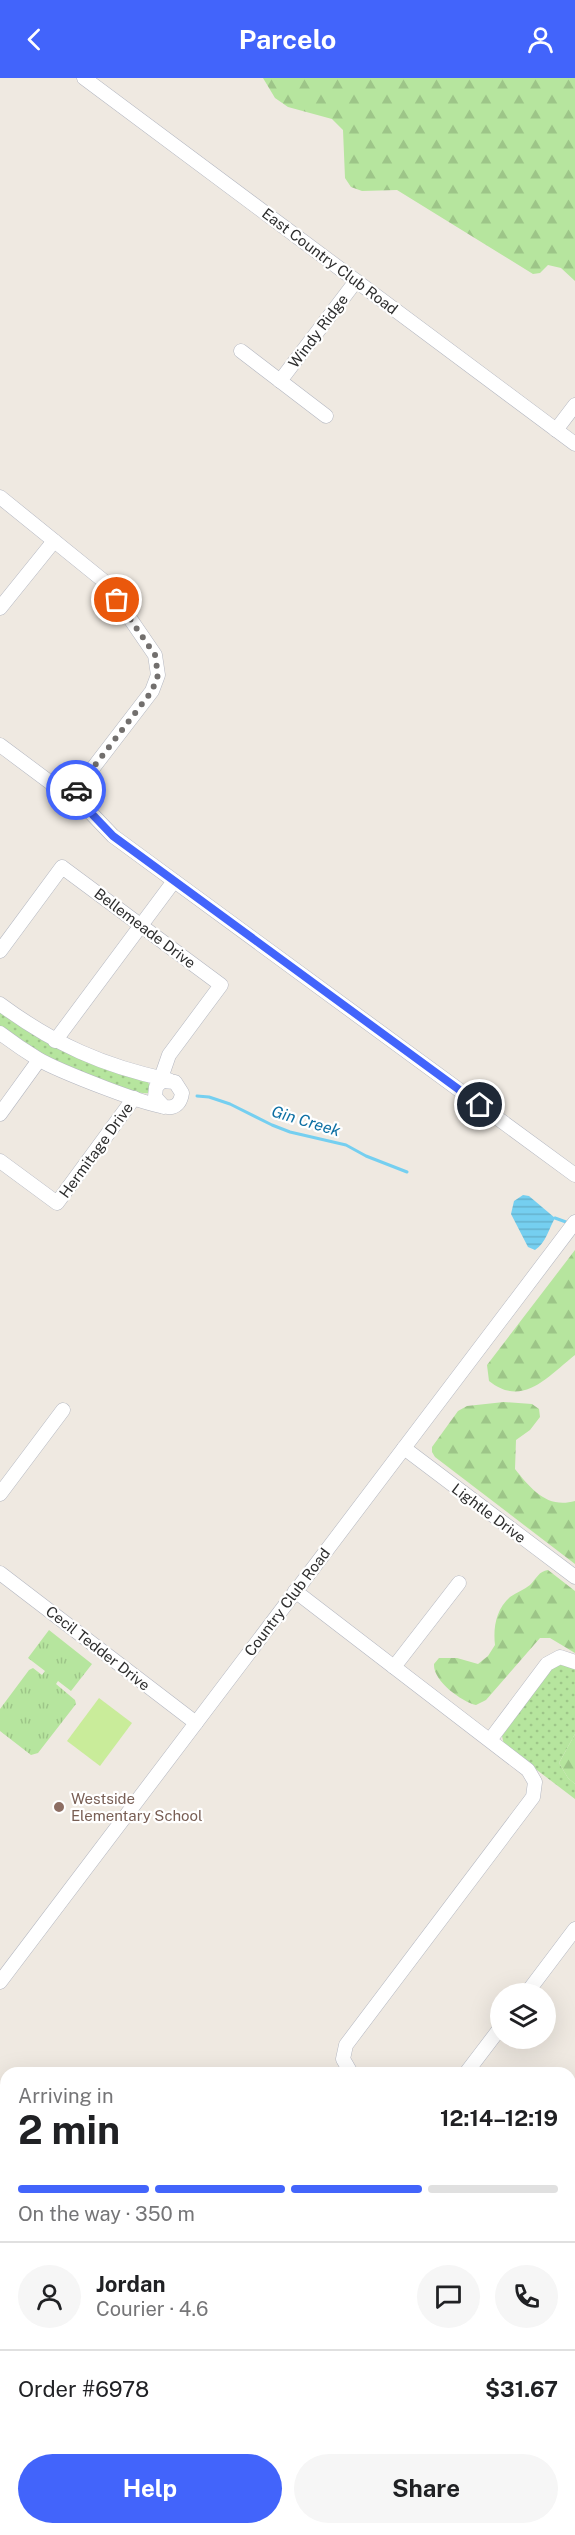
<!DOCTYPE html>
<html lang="en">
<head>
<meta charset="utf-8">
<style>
  :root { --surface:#fff; --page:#f6f6f6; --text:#202124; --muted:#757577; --line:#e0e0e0; --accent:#4264fb }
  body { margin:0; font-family:"Public Sans",sans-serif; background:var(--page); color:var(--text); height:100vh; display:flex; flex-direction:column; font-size:22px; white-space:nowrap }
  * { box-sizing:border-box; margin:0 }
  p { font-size:20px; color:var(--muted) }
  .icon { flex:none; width:33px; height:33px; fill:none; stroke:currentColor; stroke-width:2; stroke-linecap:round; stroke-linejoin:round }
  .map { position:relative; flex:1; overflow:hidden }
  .drawer { position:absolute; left:0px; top:1989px; width:576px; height:468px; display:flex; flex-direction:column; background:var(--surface); border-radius:18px 18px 0 0; box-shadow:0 6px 24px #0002 }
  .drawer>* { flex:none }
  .fabs { position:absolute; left:490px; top:1905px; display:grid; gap:12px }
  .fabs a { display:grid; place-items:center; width:66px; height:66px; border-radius:50%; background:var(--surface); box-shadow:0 6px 24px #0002; font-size:30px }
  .pin { position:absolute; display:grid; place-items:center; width:51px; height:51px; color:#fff; margin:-26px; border:3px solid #fff; border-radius:50%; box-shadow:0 2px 6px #0007 }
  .courier { position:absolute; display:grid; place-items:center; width:60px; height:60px; margin:-30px; border:4px solid #4264fb; border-radius:50%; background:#fff; color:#222; box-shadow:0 2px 8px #0007 }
  .head em { font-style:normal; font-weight:700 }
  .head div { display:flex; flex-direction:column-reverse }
  .head { display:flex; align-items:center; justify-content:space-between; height:102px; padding:0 18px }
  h1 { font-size:39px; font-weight:700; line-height:45px }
  .bar { display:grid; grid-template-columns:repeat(4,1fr); gap:9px 6px; align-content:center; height:72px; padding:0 18px }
  .bar i { height:8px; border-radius:4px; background:var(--line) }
  .bar .current { background:var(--accent) }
  .bar p { grid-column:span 4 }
  .line { display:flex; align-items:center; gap:15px; padding:0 18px; border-top:2px solid var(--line) }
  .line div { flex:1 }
  .round { display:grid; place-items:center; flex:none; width:63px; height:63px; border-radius:32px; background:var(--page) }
  .primary-button { display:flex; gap:12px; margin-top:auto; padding:12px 18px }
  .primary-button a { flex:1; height:69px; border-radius:36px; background:var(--accent); color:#fff; font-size:24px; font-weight:700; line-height:69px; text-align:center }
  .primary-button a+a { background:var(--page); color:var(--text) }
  header { display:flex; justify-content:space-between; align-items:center; height:78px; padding:0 18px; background:var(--accent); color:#fff; font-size:27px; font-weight:700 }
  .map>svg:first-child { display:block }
  .grass { fill:url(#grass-dots) }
  .forest { fill:url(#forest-firs) }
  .park { fill:url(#park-tufts) }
  .pitch { fill:#c9ec9a }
  .water { fill:url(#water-rules) }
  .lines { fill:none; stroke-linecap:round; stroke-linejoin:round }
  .stream { stroke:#75cff0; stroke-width:3 }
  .minor-casing { stroke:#b4b7c1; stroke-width:15 }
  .major-casing { stroke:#c9c9c9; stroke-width:20 }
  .minor { stroke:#fff; stroke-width:14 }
  .major { stroke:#f2d163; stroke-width:18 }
  .done { stroke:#726f6d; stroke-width:6; stroke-dasharray:0 10.8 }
  .route { stroke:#4264fb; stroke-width:8 }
  .education-dot { fill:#8d6e63; stroke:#fff; stroke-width:2 }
  .labels { text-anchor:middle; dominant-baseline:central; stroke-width:4.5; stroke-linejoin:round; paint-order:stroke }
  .street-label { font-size:15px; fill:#2e2e2e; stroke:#fff }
  .education-label { font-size:15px; fill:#785e54; stroke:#fff; text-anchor:start }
  .water-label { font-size:16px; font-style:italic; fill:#0d6fa3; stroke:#fff }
</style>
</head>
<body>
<header><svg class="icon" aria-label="back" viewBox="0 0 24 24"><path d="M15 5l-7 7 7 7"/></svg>Parcelo<svg class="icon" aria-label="person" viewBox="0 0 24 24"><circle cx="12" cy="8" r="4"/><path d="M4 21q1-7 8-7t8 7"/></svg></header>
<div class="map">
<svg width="575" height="2457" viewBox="0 0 575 2457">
  <defs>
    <pattern id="grass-dots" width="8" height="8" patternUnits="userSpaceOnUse" patternTransform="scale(1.5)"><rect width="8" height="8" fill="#b6e59e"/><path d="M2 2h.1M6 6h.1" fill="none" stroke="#9dc588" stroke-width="1.8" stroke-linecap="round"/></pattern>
    <pattern id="forest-firs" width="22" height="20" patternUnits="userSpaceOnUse" patternTransform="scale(1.5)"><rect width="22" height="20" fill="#b6e59e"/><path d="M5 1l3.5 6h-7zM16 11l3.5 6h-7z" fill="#9dc588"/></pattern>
    <pattern id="park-tufts" width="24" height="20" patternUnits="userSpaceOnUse" patternTransform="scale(1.5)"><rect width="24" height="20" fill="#b6e59e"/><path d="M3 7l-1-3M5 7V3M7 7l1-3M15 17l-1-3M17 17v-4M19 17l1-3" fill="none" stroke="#9dc588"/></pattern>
    <pattern id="water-rules" width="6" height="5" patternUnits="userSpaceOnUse" patternTransform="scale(1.5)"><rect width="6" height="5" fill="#75cff0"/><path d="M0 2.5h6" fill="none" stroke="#66b2ce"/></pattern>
  </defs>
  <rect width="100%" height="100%" fill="#efe9e1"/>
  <g class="grass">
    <path d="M 0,932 L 148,1004 L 151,1011 L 148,1015 C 131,1018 57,986 39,976 C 25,968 13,958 0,949 Z"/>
    <polygon points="560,1587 570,1588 575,1592 575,1656 559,1685 568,1700 575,1706 575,1721 504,1667 502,1658 551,1591"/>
    <polygon points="570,2239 575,2242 575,2377 570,2383"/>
    <polygon points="407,2451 519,2451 514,2457 415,2457"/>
  </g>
  <g class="forest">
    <polygon points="263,0 575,0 575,203 561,190 548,187 540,195 533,196 397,112 362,113 351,109 345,100 343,52 332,41 288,29 275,20"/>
    <path d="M 575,1172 L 575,1277 C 547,1299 523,1330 489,1303 L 487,1287 Z"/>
    <path d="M 504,1324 L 532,1326 L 539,1331 L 540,1339 L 530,1352 L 516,1362 L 515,1391 C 531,1411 547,1431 575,1423 L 575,1486 L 435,1379 L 432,1374 L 432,1369 L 458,1333 L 467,1328 Z"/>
    <path d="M 548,1492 L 575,1513 L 575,1575 L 550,1560 L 540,1560 L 486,1622 L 476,1627 C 461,1623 433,1603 434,1586 L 439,1580 L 457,1580 L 478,1586 L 488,1578 L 495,1567 C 493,1550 496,1531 510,1519 C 517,1514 524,1512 530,1507 C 536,1501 539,1493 548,1492 Z"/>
    <polygon points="575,1656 575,1706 568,1700 559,1685"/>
  </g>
  <polygon class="park" points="49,1552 92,1586 71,1613 58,1603 56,1606 75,1622 76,1626 38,1675 31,1677 0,1653 0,1631 29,1592 33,1590 42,1597 45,1593 28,1580"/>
  <polygon class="pitch" points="99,1620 132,1645 100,1688 67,1663"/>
  <path class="water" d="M 523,1117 L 529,1118 L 555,1140 C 549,1150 546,1165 535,1172 L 528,1169 L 511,1136 L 514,1123 Z"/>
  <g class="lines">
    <g class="stream">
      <polyline points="197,1018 209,1019 230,1026 272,1047 290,1054 346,1067 366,1078 407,1094"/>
      <polyline points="555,1140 566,1144"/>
    </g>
    <g class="minor-casing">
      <g id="minor">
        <polyline points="84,0 575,366"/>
        <polyline points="241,273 326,338"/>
        <polyline points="280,303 356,203"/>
        <polyline points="556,352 575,327"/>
        <polyline points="0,419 105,504 155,577 158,597 152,613 70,720"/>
        <polyline points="0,530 54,463"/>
        <polyline points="0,667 91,735 113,758 575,1097"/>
        <polyline points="0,873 62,789 221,907 169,977 161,1000"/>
        <path d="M 0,926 C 54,966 103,988 169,1002"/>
        <path d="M 0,955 C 12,964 25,973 38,981 C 55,991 157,1033 172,1029 C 179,1027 181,1022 182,1015 L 175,1004 L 162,1003 L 156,1009 L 155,1019 L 164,1029"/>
        <polyline points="55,963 174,803"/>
        <polyline points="0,1036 39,982"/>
        <polyline points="0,1083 57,1125 134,1020"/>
        <polyline points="404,1370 575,1499"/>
        <polyline points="0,1416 63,1332"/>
        <polyline points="0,1495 196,1645"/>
        <polyline points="295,1513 528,1692 535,1704 533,1719 346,1967 343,1981 351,1995"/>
        <polyline points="394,1589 459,1505"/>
        <polyline points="490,1662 547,1586 560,1579 575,1584"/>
        <polyline points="0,1904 575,1144"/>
        <polyline points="526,1916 575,1851"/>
        <polyline points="466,1995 501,1949"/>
        <polyline points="570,2041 575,2035"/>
        <polyline points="570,2156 575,2160"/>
        <polyline points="0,2164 6,2156"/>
        <polyline points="0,2373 6,2365"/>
        <polyline points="176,2457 181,2451"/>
      </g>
    </g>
    <g class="major-casing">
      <g id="major">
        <polyline points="0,2262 6,2265"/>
        <polyline points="384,2451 392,2457"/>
      </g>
    </g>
    <use href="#minor" class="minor"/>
    <use href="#major" class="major"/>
  </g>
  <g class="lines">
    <polyline class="done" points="76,712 152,613 158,597 155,577 117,522"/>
    <polyline class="route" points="76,712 70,720 91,735 113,758 480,1027"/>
  </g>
  <circle class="education-dot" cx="59" cy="1729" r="6"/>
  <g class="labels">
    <g class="street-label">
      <text transform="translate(330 183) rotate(37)">East Country Club Road</text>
      <text transform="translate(318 253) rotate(-53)">Windy Ridge</text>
      <text transform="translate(145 850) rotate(37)">Bellemeade Drive</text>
      <text transform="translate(96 1072) rotate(-54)">Hermitage Drive</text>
      <text transform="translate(489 1435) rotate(37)">Lightle Drive</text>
      <text transform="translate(287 1524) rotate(-53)">Country Club Road</text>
      <text transform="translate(98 1570) rotate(38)">Cecil Tedder Drive</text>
    </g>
    <g class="education-label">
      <text x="71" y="1720">Westside<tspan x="71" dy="17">Elementary School</tspan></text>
    </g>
    <g class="water-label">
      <text transform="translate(306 1043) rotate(17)">Gin Creek</text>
    </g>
  </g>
</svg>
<div class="fabs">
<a><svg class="icon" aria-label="layers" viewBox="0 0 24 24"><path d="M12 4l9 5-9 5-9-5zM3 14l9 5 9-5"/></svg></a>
</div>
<div class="pin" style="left:117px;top:522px;background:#ea580c"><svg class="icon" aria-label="bag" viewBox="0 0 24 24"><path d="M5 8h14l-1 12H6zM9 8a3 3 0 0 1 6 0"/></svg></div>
<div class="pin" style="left:480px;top:1027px;background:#1f2937"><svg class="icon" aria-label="home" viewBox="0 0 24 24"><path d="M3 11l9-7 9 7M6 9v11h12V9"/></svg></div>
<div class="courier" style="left:76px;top:712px"><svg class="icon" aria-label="car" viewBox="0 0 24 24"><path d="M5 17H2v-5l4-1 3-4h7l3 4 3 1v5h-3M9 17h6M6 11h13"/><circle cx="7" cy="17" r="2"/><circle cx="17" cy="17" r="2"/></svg></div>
<section class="drawer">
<div class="head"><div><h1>2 min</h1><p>Arriving in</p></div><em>12:14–12:19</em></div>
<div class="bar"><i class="current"></i><i class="current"></i><i class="current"></i><i></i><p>On the way · 350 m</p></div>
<div class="line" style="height:108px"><a class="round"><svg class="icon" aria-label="person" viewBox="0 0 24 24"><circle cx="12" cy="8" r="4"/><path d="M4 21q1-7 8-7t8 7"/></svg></a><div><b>Jordan</b><p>Courier · 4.6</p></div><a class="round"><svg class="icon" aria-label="chat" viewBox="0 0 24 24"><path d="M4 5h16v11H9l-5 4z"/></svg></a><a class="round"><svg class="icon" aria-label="phone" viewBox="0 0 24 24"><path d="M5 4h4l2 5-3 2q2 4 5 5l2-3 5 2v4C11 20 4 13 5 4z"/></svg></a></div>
<div class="line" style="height:78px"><div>Order #6978</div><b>$31.67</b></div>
<div class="primary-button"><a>Help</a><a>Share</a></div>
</section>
</div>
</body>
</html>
